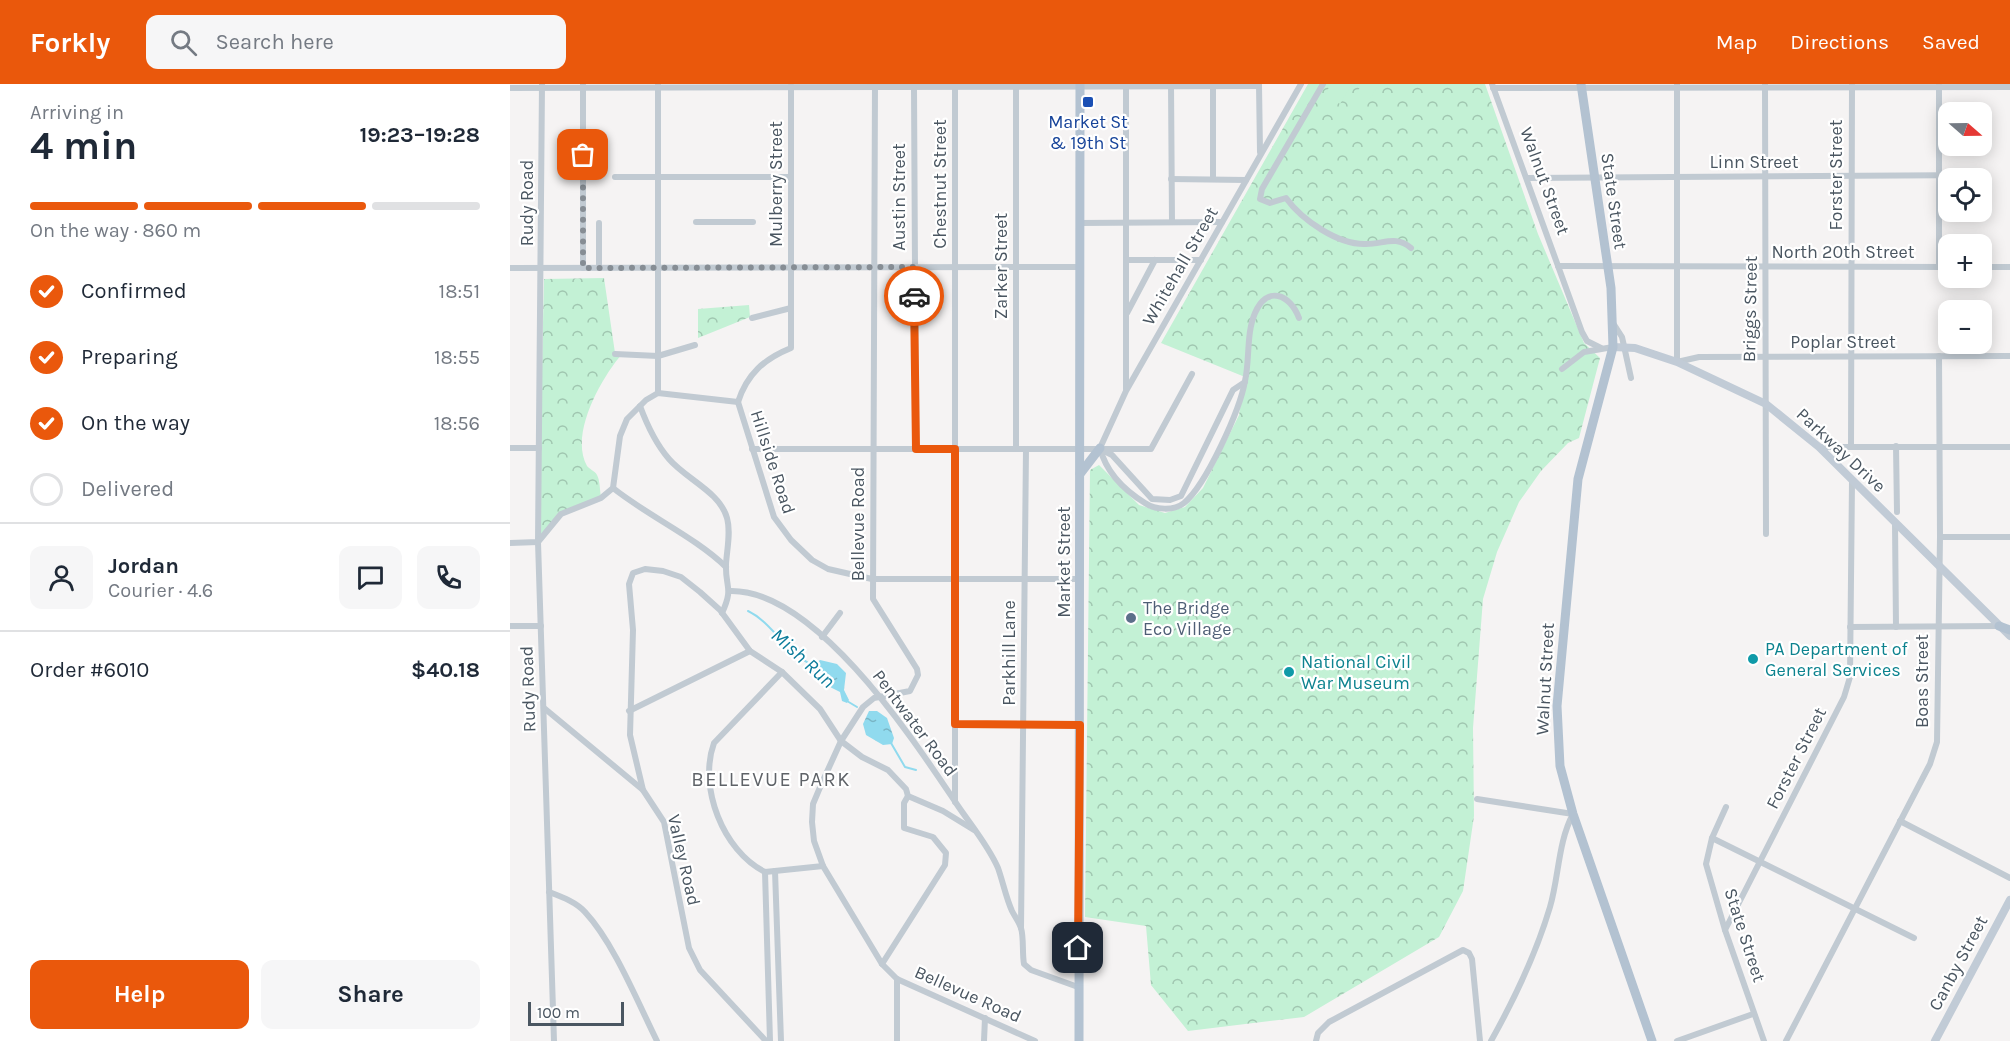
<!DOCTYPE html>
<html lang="en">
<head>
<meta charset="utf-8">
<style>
  :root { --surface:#fff; --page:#f6f6f7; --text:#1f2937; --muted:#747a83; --line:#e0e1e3; --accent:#ea580c }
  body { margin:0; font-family:Karla,sans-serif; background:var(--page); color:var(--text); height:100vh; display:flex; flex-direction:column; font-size:22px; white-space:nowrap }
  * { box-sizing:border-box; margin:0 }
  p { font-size:20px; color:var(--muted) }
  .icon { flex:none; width:33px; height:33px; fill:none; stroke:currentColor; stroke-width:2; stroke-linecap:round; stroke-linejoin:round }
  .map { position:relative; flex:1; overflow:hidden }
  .details { display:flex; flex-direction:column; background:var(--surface); width:510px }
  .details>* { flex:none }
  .needle { width:39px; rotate:110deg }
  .tools { position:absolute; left:1428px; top:18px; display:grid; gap:12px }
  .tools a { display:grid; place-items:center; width:54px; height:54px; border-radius:12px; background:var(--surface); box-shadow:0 3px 15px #0003; font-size:30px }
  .scale { position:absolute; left:18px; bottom:15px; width:96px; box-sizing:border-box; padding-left:6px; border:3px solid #4a5661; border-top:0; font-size:16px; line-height:21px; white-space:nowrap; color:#4a5661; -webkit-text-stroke:4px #fff; paint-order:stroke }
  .pin { position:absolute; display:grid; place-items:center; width:51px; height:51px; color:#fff; margin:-26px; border-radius:12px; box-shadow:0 3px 9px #0006 }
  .courier { position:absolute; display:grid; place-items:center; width:60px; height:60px; margin:-30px; border:4px solid #ea580c; border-radius:50%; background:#fff; color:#222; box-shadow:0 2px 8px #0007 }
  .head em { font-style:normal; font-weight:700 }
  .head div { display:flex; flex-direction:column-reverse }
  .head { display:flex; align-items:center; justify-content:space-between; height:102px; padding:0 30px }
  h1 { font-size:39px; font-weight:700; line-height:45px }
  .bar { display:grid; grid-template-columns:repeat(4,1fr); gap:9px 6px; align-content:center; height:72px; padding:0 30px }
  .bar i { height:8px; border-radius:4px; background:var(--line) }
  .bar .active { background:var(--accent) }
  .bar p { grid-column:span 4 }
  .line { display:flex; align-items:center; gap:15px; padding:0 30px; border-top:2px solid var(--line) }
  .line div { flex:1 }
  .round { display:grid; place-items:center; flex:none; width:63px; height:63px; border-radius:12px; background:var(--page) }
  ol { padding:0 30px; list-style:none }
  li { display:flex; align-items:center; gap:18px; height:66px }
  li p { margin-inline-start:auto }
  li .icon { padding:6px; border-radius:50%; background:var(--accent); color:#fff; stroke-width:4 }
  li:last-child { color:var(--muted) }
  li i { width:33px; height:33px; border:3px solid var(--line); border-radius:50% }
  .button { display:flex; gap:12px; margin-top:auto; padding:12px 30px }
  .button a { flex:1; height:69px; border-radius:12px; background:var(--accent); color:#fff; font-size:24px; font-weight:700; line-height:69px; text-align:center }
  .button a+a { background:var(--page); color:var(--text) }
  header { display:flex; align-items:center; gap:36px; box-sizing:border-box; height:84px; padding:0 30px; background:var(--accent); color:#fff }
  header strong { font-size:28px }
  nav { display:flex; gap:33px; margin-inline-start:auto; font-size:21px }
  .search { width:420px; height:54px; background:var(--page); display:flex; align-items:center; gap:15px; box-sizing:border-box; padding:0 21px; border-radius:12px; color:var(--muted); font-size:22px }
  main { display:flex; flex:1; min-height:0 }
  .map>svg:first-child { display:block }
  .forest { fill:url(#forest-crowns) }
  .garden { fill:#c3f1d5 }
  .water { fill:url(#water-ripples) }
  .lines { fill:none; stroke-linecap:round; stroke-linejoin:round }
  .stream { stroke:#90daee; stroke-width:2 }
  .street { stroke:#c1cad2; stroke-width:6 }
  .secondary { stroke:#c1cbd6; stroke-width:8 }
  .primary { stroke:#b3c2d1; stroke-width:9 }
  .done { stroke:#868d94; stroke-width:6; stroke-dasharray:0 10.8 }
  .route { stroke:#ea580c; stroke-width:8 }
  .transit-dot { fill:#1a4fb4; stroke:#fff; stroke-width:2 }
  .service-dot { fill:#5c6f8a; stroke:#fff; stroke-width:2 }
  .culture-dot { fill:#0f9aa8; stroke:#fff; stroke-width:2 }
  .labels { text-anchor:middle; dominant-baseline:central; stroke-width:4.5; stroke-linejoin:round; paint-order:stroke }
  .transit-label { font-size:18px; fill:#164399; stroke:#fff }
  .street-label { font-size:18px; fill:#4a5661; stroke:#fff }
  .service-label { font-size:18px; fill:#4e5e75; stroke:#fff; text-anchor:start }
  .culture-label { font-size:18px; fill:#0d838f; stroke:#fff; text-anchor:start }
  .water-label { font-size:20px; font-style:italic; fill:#0c7c9b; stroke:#fff }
  .neighbourhood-label { font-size:20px; letter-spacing:1.5px; fill:#5f6368; stroke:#fff }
</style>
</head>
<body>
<header>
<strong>Forkly</strong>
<div class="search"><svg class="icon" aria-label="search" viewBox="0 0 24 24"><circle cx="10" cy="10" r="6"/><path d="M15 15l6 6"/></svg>Search here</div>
<nav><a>Map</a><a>Directions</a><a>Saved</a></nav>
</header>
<main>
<section class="details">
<div class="head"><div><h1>4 min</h1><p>Arriving in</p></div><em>19:23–19:28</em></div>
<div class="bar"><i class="active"></i><i class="active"></i><i class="active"></i><i></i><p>On the way · 860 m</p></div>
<ol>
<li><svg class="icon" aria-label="check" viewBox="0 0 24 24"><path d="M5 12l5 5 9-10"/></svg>Confirmed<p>18:51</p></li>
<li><svg class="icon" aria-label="check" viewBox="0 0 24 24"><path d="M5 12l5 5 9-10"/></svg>Preparing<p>18:55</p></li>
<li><svg class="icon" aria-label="check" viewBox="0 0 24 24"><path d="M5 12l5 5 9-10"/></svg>On the way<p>18:56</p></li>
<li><i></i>Delivered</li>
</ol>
<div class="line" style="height:108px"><a class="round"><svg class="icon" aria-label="person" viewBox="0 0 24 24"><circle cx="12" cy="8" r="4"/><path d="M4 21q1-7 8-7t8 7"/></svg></a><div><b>Jordan</b><p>Courier · 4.6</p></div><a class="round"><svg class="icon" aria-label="chat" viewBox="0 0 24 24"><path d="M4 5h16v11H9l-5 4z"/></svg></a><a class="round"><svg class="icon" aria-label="phone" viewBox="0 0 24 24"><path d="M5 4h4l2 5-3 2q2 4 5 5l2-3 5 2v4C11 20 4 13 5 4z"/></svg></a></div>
<div class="line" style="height:78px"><div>Order #6010</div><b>$40.18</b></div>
<div class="button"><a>Help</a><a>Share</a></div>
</section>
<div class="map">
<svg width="1500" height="957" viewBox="0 0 1500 957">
  <defs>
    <pattern id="forest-crowns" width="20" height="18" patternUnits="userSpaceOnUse" patternTransform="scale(1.5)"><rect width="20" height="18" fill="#c3f1d5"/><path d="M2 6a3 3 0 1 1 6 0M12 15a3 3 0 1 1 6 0" fill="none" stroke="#a0c6b0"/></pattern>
    <pattern id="water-ripples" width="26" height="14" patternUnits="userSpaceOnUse" patternTransform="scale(1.5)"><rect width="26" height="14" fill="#90daee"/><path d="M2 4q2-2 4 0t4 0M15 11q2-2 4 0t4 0" fill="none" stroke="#78b4c4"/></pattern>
  </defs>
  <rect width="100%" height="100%" fill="#f5f3f3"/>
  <g class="forest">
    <polygon points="798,0 975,0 1028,150 1074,259 1090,274 1069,354 1058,359 1031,387 1009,418 987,468 973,515 963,644 964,732 953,807 929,853 794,933 678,947 641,901 636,842 575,833 580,386 589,381 629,421 655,429 675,423 693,404 729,331 735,293 651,259"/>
    <path d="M 94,194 L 105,269 L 112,270 C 92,293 59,350 77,382 C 79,385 85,387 87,391 C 90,396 90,408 91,414 L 51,430 L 28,458 L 34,195 Z"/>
    <polygon points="239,221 240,233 188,254 188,225"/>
  </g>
  <g class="garden">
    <polygon points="821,0 842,0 830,20 815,10"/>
    <polygon points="852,0 869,0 860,15 847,8"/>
  </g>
  <g class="water">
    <polygon points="310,576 327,580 336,589 334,606 339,616 337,619 332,617 330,608 316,601 301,589 300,583"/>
    <polygon points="359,627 367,627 377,634 384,654 382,660 373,661 356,651 353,640"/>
  </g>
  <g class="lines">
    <g class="stream">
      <path d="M 238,527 C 263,539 276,570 303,581"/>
      <polyline points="337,617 347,623"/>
      <polyline points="381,659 395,683 406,686"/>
    </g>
    <g class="street">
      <polyline points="32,0 28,458 44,957"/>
      <polyline points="365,0 363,515 407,585 408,591 400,607 364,614 353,623 331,657 311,701 303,720 302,738 304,757 313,782 372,880 387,895 525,957"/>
      <path d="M 813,0 L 752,105 L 750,115 L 760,119 L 776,114 C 792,136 828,161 856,160 C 874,160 886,151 901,164"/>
      <polyline points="982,0 1072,248 1077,257 1091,264"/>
      <polyline points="1167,0 1167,278 1189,273 1500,272"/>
      <polyline points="616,1 616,305"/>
      <polyline points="661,1 662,138"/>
      <polyline points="749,1 750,68"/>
      <polyline points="1255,1 1256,450"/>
      <polyline points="1429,1 1429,183"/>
      <polyline points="445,2 445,718"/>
      <polyline points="0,4 749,2"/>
      <polyline points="404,4 406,365"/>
      <polyline points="983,4 1500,3"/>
      <polyline points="105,93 281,93"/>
      <polyline points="1017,94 1472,91"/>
      <polyline points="661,95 736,96"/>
      <polyline points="703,95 703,1"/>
      <polyline points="186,138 243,138"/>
      <polyline points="570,139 712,138"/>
      <polyline points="616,176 691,176"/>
      <polyline points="1048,182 1438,183"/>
      <polyline points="1472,183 1500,183"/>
      <polyline points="0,184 569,183"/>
      <polyline points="73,184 73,1"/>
      <polyline points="89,184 89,139"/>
      <polyline points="617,229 645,176"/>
      <polyline points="242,234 281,224"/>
      <polyline points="1103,239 1112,253 1121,294"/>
      <polyline points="105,270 148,272 185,261"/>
      <polyline points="1052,285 1074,268 1103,263"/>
      <polyline points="148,309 148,1"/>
      <polyline points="228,318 264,433 281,456 302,476 318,485 362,495 570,495"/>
      <path d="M 228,318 C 237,290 254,275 281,264 L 281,2"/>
      <path d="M 130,322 C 137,341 146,360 159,375 C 176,395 210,408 217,434 C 221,448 217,465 216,480 C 215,504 224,503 212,529"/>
      <polyline points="1341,362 1342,1"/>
      <polyline points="1386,362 1387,428"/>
      <polyline points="1309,363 1500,363"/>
      <polyline points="0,364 29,364"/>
      <polyline points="590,364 616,307 791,0"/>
      <path d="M 590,364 C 596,388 614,406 635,419 C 645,426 664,427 674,419 C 696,401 730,326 735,297 C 740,275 736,250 745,229 C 757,201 780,210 789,234"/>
      <polyline points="242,365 641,365 682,290"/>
      <polyline points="506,365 506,1"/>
      <polyline points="590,365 602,371 642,415 660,416 671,412 723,306 735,298"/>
      <path d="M 103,404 C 138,432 185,453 216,483"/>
      <polyline points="1385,439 1386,543"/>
      <polyline points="1430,453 1500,453"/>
      <polyline points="0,459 28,458 51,430 91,414 103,404 110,352 117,335 136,316 148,309 228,318"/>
      <path d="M 220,507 C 305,505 403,655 446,719 C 460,740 478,761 488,784 C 493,798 496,814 502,827 C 505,833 509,838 511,844 C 514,854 512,869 514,880 L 521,886 L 568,903"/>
      <polyline points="0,542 31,542"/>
      <polyline points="1340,543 1489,542"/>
      <polyline points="312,553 330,529"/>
      <path d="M 272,588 L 204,659 C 188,703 213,767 255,788 L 313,782"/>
      <polyline points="34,624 133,706 154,738 179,864 190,886 256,957"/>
      <polyline points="119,627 240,567"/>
      <polyline points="445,641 570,641"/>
      <polyline points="133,706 120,651 123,546 119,500 123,489 135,485 153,487 171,493 190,508 210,526 240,567 272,588 310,625 331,657 352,673 378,686 396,705 398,712 433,727 464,746"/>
      <path d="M 967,715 L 1063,730 C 1048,758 1049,792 1040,823 C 1026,870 1005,914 981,957"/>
      <polyline points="1216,723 1202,754 1196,780 1215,846 1254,957"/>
      <polyline points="1390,737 1500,794"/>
      <polyline points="1202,754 1404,854"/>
      <polyline points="265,787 271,957"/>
      <polyline points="255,788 260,957"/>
      <path d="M 39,808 C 52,813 66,818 75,828 C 104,859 128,919 147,957"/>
      <polyline points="511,844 516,365"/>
      <polyline points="1215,846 1334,613 1340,593 1342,397"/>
      <polyline points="372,880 435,781 436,769 423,753 394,744 394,719 398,712"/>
      <polyline points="387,957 387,895"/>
      <polyline points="474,957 475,934"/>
      <polyline points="806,957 808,949 819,938 953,866 959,869 962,875 970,957"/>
      <polyline points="1167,957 1243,930"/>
      <polyline points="1276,957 1420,680 1427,658 1430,453 1429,272"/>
    </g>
    <g class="secondary">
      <polyline points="1103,263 1125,264 1167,278 1256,320 1309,363 1500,552"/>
      <polyline points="1425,957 1500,816"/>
    </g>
    <g class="primary">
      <polyline points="1071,0 1101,204 1103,263 1068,395 1047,622 1050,682 1063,730 1142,957"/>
      <polyline points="570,390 590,364"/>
      <polyline points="1489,542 1500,546"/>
      <polyline points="569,957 570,0"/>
    </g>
  </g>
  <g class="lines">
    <polyline class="done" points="73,71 73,184 404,183 404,212"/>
    <polyline class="route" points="404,212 406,365 445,365 445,640 570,641 568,864"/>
  </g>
  <rect class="transit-dot" x="572" y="12" width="12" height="12" rx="3"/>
  <circle class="service-dot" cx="621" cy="534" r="6"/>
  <g class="culture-dot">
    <circle cx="1243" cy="575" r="6"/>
    <circle cx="779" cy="588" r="6"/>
  </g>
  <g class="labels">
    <g class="transit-label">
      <text x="578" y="38">Market St<tspan x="578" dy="21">&amp; 19th St</tspan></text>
    </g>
    <g class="street-label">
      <text x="1244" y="78">Linn Street</text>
      <text transform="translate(1326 91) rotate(-90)">Forster Street</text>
      <text transform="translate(1035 97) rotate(70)">Walnut Street</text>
      <text transform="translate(266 100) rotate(-90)">Mulberry Street</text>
      <text transform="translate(430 100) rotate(-90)">Chestnut Street</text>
      <text transform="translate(389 113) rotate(-90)">Austin Street</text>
      <text transform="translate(1104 117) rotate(82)">State Street</text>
      <text transform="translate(17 119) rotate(-90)">Rudy Road</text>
      <text x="1333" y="168">North 20th Street</text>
      <text transform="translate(491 182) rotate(-90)">Zarker Street</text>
      <text transform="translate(670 182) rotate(-60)">Whitehall Street</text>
      <text transform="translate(1240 225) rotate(-89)">Briggs Street</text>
      <text x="1333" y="258">Poplar Street</text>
      <text transform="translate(1331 366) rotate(43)">Parkway Drive</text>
      <text transform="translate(263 378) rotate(72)">Hillside Road</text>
      <text transform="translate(348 440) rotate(-90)">Bellevue Road</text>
      <text transform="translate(554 478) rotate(-90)">Market Street</text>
      <text transform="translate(499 569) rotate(-90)">Parkhill Lane</text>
      <text transform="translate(1035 595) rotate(-87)">Walnut Street</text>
      <text transform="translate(1412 597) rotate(-90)">Boas Street</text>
      <text transform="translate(18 605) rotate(-92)">Rudy Road</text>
      <text transform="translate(405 639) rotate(53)">Pentwater Road</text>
      <text transform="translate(1286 674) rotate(-63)">Forster Street</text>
      <text transform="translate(174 776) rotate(77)">Valley Road</text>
      <text transform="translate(1235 851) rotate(72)">State Street</text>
      <text transform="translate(1448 879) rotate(-62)">Canby Street</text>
      <text transform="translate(458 910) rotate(24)">Bellevue Road</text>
    </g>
    <g class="service-label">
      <text x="633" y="524">The Bridge<tspan x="633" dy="21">Eco Village</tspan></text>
    </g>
    <g class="culture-label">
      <text x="1255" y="565">PA Department of<tspan x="1255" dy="21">General Services</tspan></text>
      <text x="791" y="578">National Civil<tspan x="791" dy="21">War Museum</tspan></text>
    </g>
    <g class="water-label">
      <text transform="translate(293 574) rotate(42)">Mish Run</text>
    </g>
    <g class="neighbourhood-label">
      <text x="261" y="695">BELLEVUE PARK</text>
    </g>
  </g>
</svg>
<div class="tools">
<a><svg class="needle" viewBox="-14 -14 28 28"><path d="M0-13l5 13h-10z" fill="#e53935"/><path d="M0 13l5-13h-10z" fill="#747a83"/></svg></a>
<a><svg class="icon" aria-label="locate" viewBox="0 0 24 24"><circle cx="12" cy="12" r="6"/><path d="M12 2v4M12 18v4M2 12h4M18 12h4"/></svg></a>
<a>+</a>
<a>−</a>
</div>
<div class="scale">100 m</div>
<div class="pin" style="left:73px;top:71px;background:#ea580c"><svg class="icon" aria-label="bag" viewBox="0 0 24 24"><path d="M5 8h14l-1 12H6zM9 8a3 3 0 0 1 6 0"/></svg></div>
<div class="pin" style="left:568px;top:864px;background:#1f2937"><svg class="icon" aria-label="home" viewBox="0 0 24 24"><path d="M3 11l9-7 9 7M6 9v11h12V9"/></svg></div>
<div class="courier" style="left:404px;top:212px"><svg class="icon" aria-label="car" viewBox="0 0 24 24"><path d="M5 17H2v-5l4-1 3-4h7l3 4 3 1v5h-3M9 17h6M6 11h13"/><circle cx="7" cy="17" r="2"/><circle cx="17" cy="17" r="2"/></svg></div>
</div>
</main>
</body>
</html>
